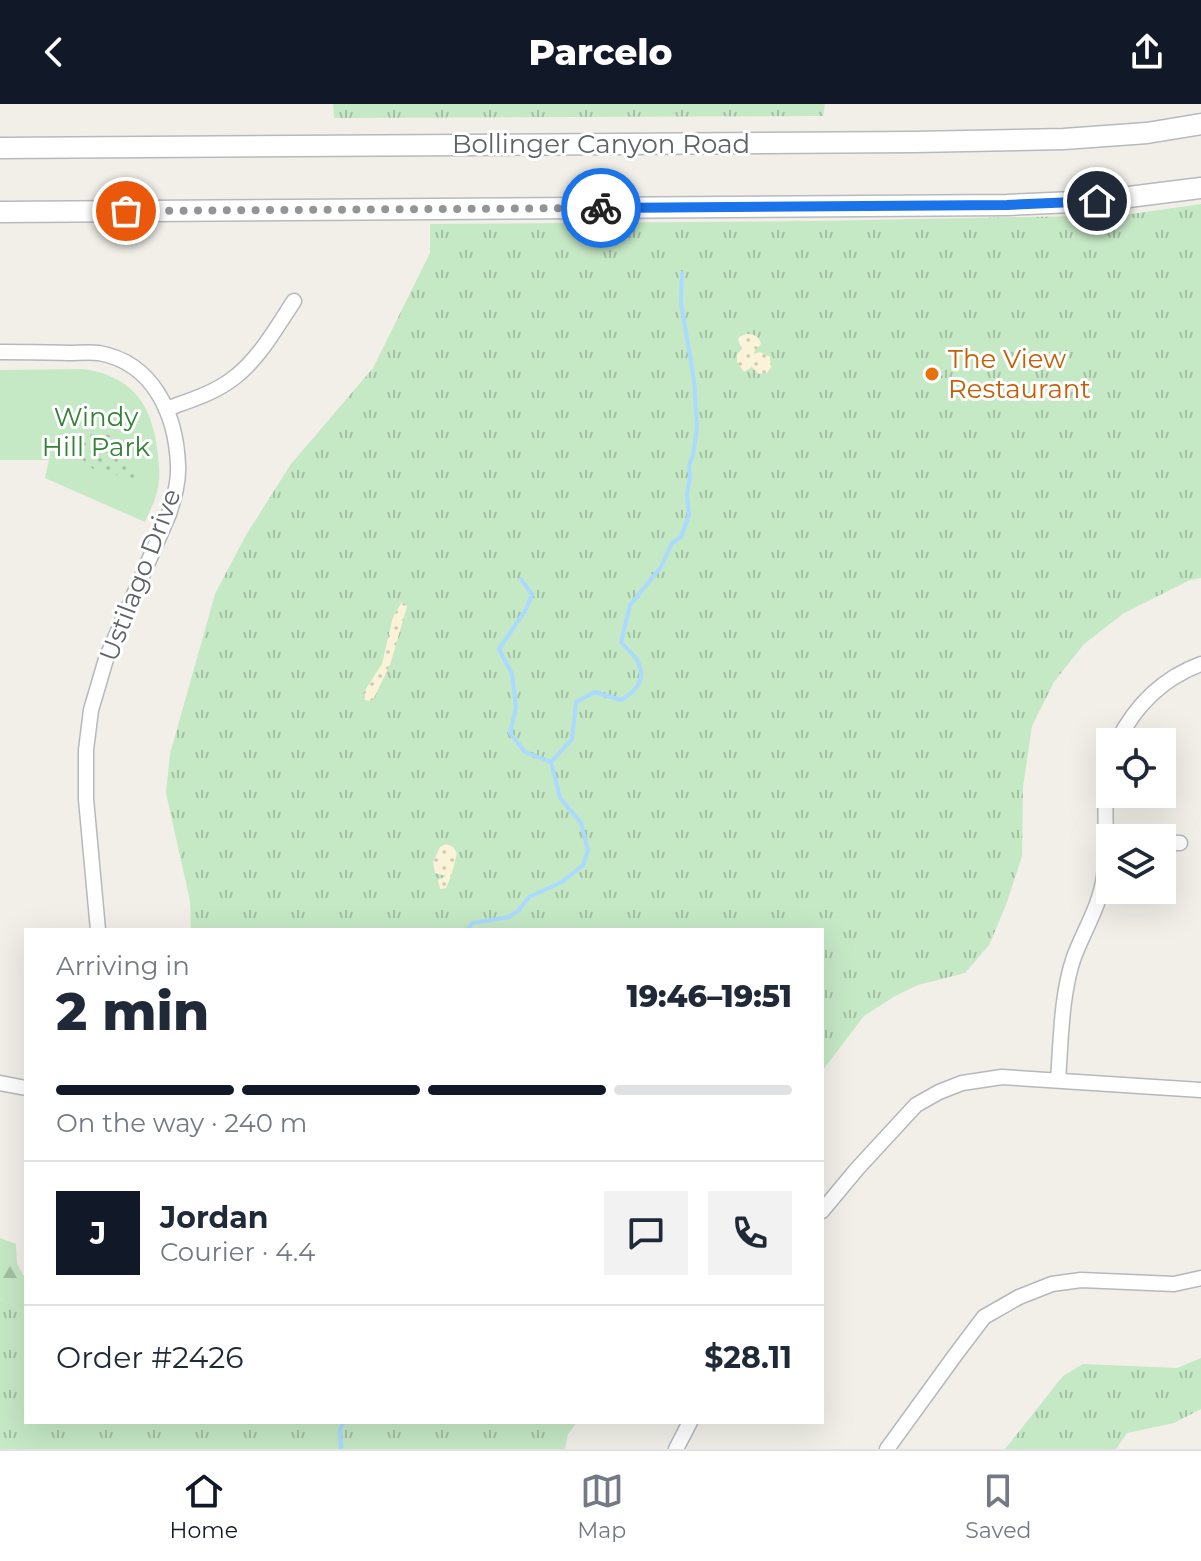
<!DOCTYPE html>
<html lang="en">
<head>
<meta charset="utf-8">
<style>
  :root { --surface:#fff; --page:#f2f2f3; --text:#1f2937; --muted:#747a83; --line:#e0e1e3; --accent:#111827 }
  body { margin:0; font-family:Montserrat,sans-serif; background:var(--page); color:var(--text); height:100vh; display:flex; flex-direction:column; font-size:30px; white-space:nowrap }
  * { box-sizing:border-box; margin:0 }
  p { font-size:26px; color:var(--muted) }
  .icon { flex:none; width:44px; height:44px; fill:none; stroke:currentColor; stroke-width:2; stroke-linecap:round; stroke-linejoin:round }
  .map { position:relative; flex:1; overflow:hidden }
  .drawer { position:absolute; left:24px; top:824px; width:800px; height:496px; display:flex; flex-direction:column; background:var(--surface); border-radius:0px; box-shadow:0 8px 32px #0002 }
  .drawer>* { flex:none }
  .fabs { position:absolute; left:1096px; top:624px; display:grid; gap:16px }
  .fabs a { display:grid; place-items:center; width:80px; height:80px; border-radius:0px; background:var(--surface); box-shadow:0 8px 32px #0002; font-size:40px }
  .pin { position:absolute; display:grid; place-items:center; width:68px; height:68px; color:#fff; margin:-34px; border:4px solid #fff; border-radius:50%; box-shadow:0 2px 8px #0007 }
  .courier { position:absolute; display:grid; place-items:center; width:80px; height:80px; margin:-40px; border:6px solid #1a73e8; border-radius:50%; background:#fff; color:#222; box-shadow:0 2px 10px #0007 }
  .summary em { font-style:normal; font-weight:800 }
  .summary div { display:flex; flex-direction:column-reverse }
  .summary { display:flex; align-items:center; justify-content:space-between; height:136px; padding:0 32px }
  h1 { font-size:52px; font-weight:800; line-height:60px }
  .bar { display:grid; grid-template-columns:repeat(4,1fr); gap:12px 8px; align-content:center; height:96px; padding:0 32px }
  .bar i { height:10px; border-radius:6px; background:var(--line) }
  .bar .selected { background:var(--accent) }
  .bar p { grid-column:span 4 }
  .line { display:flex; align-items:center; gap:20px; padding:0 32px; border-top:2px solid var(--line) }
  .line div { flex:1 }
  .round { display:grid; place-items:center; flex:none; width:84px; height:84px; border-radius:0px; background:var(--page) }
  header { display:flex; justify-content:space-between; align-items:center; height:104px; padding:0 32px; background:var(--accent); color:#fff; font-size:36px; font-weight:800 }
  .dock { display:flex; justify-content:space-around; align-items:center; height:112px; border-top:2px solid var(--line); background:var(--surface); font-size:22px; color:var(--muted) }
  .dock a { display:grid; justify-items:center; gap:4px }
  .dock .selected { color:var(--accent) }
  .map>svg:first-child { display:block }
  .grass { fill:url(#grass-tufts) }
  .forest { fill:url(#forest-firs) }
  .sand { fill:url(#sand-dots) }
  .park { fill:#c5e8c5 }
  .garden { fill:url(#garden-dots) }
  .lines { fill:none; stroke-linecap:round; stroke-linejoin:round }
  .stream { stroke:#aadaff; stroke-width:4 }
  .minor-casing { stroke:#b5b8bc; stroke-width:17 }
  .secondary-casing { stroke:#b6babf; stroke-width:23 }
  .minor { stroke:#fff; stroke-width:14 }
  .secondary { stroke:#fff; stroke-width:20 }
  .done { stroke:#929495; stroke-width:8; stroke-dasharray:0 14.4 }
  .route { stroke:#1a73e8; stroke-width:10 }
  .food-dot { fill:#e8710a; stroke:#fff; stroke-width:3 }
  .labels { text-anchor:middle; dominant-baseline:central; stroke-width:6; stroke-linejoin:round; paint-order:stroke }
  .street-label { font-size:26px; fill:#5f6368; stroke:#fff }
  .food-label { font-size:26px; fill:#c56008; stroke:#fff; text-anchor:start }
  .park-label { font-size:26px; fill:#348238; stroke:#fff }
</style>
</head>
<body>
<header><svg class="icon" aria-label="back" viewBox="0 0 24 24"><path d="M15 5l-7 7 7 7"/></svg>Parcelo<svg class="icon" aria-label="share" viewBox="0 0 24 24"><path d="M12 15V3M7 8l5-5 5 5M5 13v7h14v-7"/></svg></header>
<div class="map">
<svg width="1201" height="1345" viewBox="0 0 1201 1345">
  <defs>
    <pattern id="grass-tufts" width="24" height="20" patternUnits="userSpaceOnUse" patternTransform="scale(2)"><rect width="24" height="20" fill="#c5e8c5"/><path d="M3 7l-1-3M5 7V3M7 7l1-3M15 17l-1-3M17 17v-4M19 17l1-3" fill="none" stroke="#a3c0a4"/></pattern>
    <pattern id="forest-firs" width="22" height="20" patternUnits="userSpaceOnUse" patternTransform="scale(2)"><rect width="22" height="20" fill="#c5e8c5"/><path d="M5 1l3.5 6h-7zM16 11l3.5 6h-7z" fill="#a3c0a4"/></pattern>
    <pattern id="sand-dots" width="8" height="8" patternUnits="userSpaceOnUse" patternTransform="scale(2)"><rect width="8" height="8" fill="#fbf3d9"/><path d="M2 2h.1M6 6h.1" fill="none" stroke="#cec8b4" stroke-width="1.8" stroke-linecap="round"/></pattern>
    <pattern id="garden-dots" width="8" height="8" patternUnits="userSpaceOnUse" patternTransform="scale(2)"><rect width="8" height="8" fill="#c5e8c5"/><path d="M2 2h.1M6 6h.1" fill="none" stroke="#a3c0a4" stroke-width="1.8" stroke-linecap="round"/></pattern>
  </defs>
  <rect width="100%" height="100%" fill="#f1efe8"/>
  <g class="grass">
    <polygon points="333,0 825,0 823,12 334,14"/>
    <polygon points="1201,100 1201,474 1190,476 1124,509 1084,540 1054,578 1032,622 1023,683 1022,752 1006,801 989,841 965,869 918,881 895,892 864,912 822,967 822,826 191,826 190,797 166,689 170,650 215,490 246,431 291,360 373,264 430,149 430,120 820,117 1124,111"/>
    <polygon points="0,1195 13,1201 26,1211 26,1318 577,1318 568,1330 565,1345 0,1345"/>
    <polygon points="1201,1254 1201,1305 1174,1319 1127,1329 1116,1345 1005,1345 1063,1272 1083,1260 1177,1264"/>
  </g>
  <polygon class="forest" points="0,1134 16,1140 17,1160 26,1176 26,1211 13,1201 0,1195"/>
  <g class="sand">
    <path d="M 746,230 C 754,230 759,232 761,240 L 754,248 L 754,250 L 760,248 L 770,253 L 771,263 L 767,269 L 759,270 L 752,263 L 744,268 L 737,258 L 737,250 L 742,245 L 738,236 L 739,233 Z"/>
    <polygon points="402,498 407,501 406,506 390,561 373,596 370,597 365,596 364,588 382,560 393,513"/>
    <path d="M 446,740 L 453,743 L 457,749 C 454,761 452,772 446,784 L 440,785 L 438,776 L 446,772 L 435,769 L 433,758 L 440,743 Z"/>
  </g>
  <path class="park" d="M 82,265 C 130,271 151,298 157,344 C 159,359 161,374 157,388 C 155,398 149,408 145,418 L 45,374 L 49,356 L 0,356 L 0,266 Z"/>
  <path class="garden" d="M 98,328 C 126,332 120,353 138,368 L 135,379 L 110,368 L 93,365 L 81,354 L 77,342 L 85,332 Z"/>
  <g class="lines">
    <g class="stream">
      <polyline points="521,475 532,491 525,507 499,545 512,570 516,604 510,629 525,648 551,658"/>
      <path d="M 551,658 L 572,635 L 576,598 L 595,588 L 621,596 C 635,588 647,576 638,558 C 635,551 626,544 621,538 L 630,501 L 661,463 L 672,439 L 681,433 L 689,411 L 687,390 L 690,373 L 689,361 L 693,351 L 697,323 L 694,276 L 681,199 L 682,169"/>
      <polyline points="467,826 473,819 509,813 518,807 529,793 562,778 583,761 588,746 581,719 560,694 551,658"/>
      <polyline points="341,1345 340,1326 343,1318"/>
    </g>
    <g class="minor-casing">
      <g id="minor">
        <path d="M 0,248 C 23,248 46,248 68,249 C 78,249 90,248 99,249 C 154,259 176,311 178,361 C 179,378 174,394 169,410 L 106,555 L 91,606 L 86,646 L 86,695 L 98,826"/>
        <path d="M 166,305 C 188,297 212,290 231,276 C 258,257 276,224 294,197"/>
        <path d="M 1117,638 C 1135,602 1163,574 1201,560"/>
        <polyline points="1162,739 1180,739"/>
        <path d="M 1058,976 C 1061,937 1061,890 1074,853 C 1084,826 1100,802 1104,772 C 1109,733 1101,693 1110,655"/>
        <polyline points="0,979 26,984"/>
        <polyline points="822,1107 857,1065 916,1001 939,988 962,979 1002,973 1201,986"/>
        <polyline points="676,1345 690,1318"/>
        <polyline points="887,1345 956,1250 984,1213 1019,1193 1052,1180 1081,1176 1174,1180 1201,1174"/>
      </g>
    </g>
    <g class="secondary-casing">
      <g id="secondary">
        <polyline points="0,44 914,38 1064,35 1147,29 1201,20"/>
        <polyline points="0,108 1007,101 1097,97 1201,84"/>
      </g>
    </g>
    <use href="#minor" class="minor"/>
    <use href="#secondary" class="secondary"/>
  </g>
  <g class="lines">
    <polyline class="done" points="126,107 601,104"/>
    <polyline class="route" points="601,104 1007,101 1097,97"/>
  </g>
  <circle class="food-dot" cx="932" cy="270" r="8"/>
  <g class="labels">
    <g class="street-label">
      <text x="601" y="40">Bollinger Canyon Road</text>
      <text transform="translate(140 471) rotate(-69)">Ustilago Drive</text>
    </g>
    <g class="food-label">
      <text x="948" y="255">The View<tspan x="948" dy="30">Restaurant</tspan></text>
    </g>
    <g class="park-label">
      <text x="96" y="313">Windy<tspan x="96" dy="30">Hill Park</tspan></text>
    </g>
  </g>
</svg>
<div class="fabs">
<a><svg class="icon" aria-label="locate" viewBox="0 0 24 24"><circle cx="12" cy="12" r="6"/><path d="M12 2v4M12 18v4M2 12h4M18 12h4"/></svg></a>
<a><svg class="icon" aria-label="layers" viewBox="0 0 24 24"><path d="M12 4l9 5-9 5-9-5zM3 14l9 5 9-5"/></svg></a>
</div>
<div class="pin" style="left:126px;top:107px;background:#ea580c"><svg class="icon" aria-label="bag" viewBox="0 0 24 24"><path d="M5 8h14l-1 12H6zM9 8a3 3 0 0 1 6 0"/></svg></div>
<div class="pin" style="left:1097px;top:97px;background:#1f2937"><svg class="icon" aria-label="home" viewBox="0 0 24 24"><path d="M3 11l9-7 9 7M6 9v11h12V9"/></svg></div>
<div class="courier" style="left:601px;top:104px"><svg class="icon" aria-label="bike" viewBox="0 0 24 24"><circle cx="6" cy="16" r="4"/><circle cx="18" cy="16" r="4"/><path d="M6 16l4-8h5l3 8M10 8l3 8H6M13 5h3"/></svg></div>
<section class="drawer">
<div class="summary"><div><h1>2 min</h1><p>Arriving in</p></div><em>19:46–19:51</em></div>
<div class="bar"><i class="selected"></i><i class="selected"></i><i class="selected"></i><i></i><p>On the way · 240 m</p></div>
<div class="line" style="height:144px"><b class="round" style="background:var(--accent);color:#fff">J</b><div><b>Jordan</b><p>Courier · 4.4</p></div><a class="round"><svg class="icon" aria-label="chat" viewBox="0 0 24 24"><path d="M4 5h16v11H9l-5 4z"/></svg></a><a class="round"><svg class="icon" aria-label="phone" viewBox="0 0 24 24"><path d="M5 4h4l2 5-3 2q2 4 5 5l2-3 5 2v4C11 20 4 13 5 4z"/></svg></a></div>
<div class="line" style="height:104px"><div>Order #2426</div><b>$28.11</b></div>
</section>
</div>
<nav class="dock">
<a class="selected"><svg class="icon" aria-label="home" viewBox="0 0 24 24"><path d="M3 11l9-7 9 7M6 9v11h12V9"/></svg>Home</a>
<a><svg class="icon" aria-label="map" viewBox="0 0 24 24"><path d="M3 6l6-2 6 2 6-2v14l-6 2-6-2-6 2zM9 4v14M15 6v14"/></svg>Map</a>
<a><svg class="icon" aria-label="saved" viewBox="0 0 24 24"><path d="M7 4h10v16l-5-4-5 4z"/></svg>Saved</a>
</nav>
</body>
</html>
